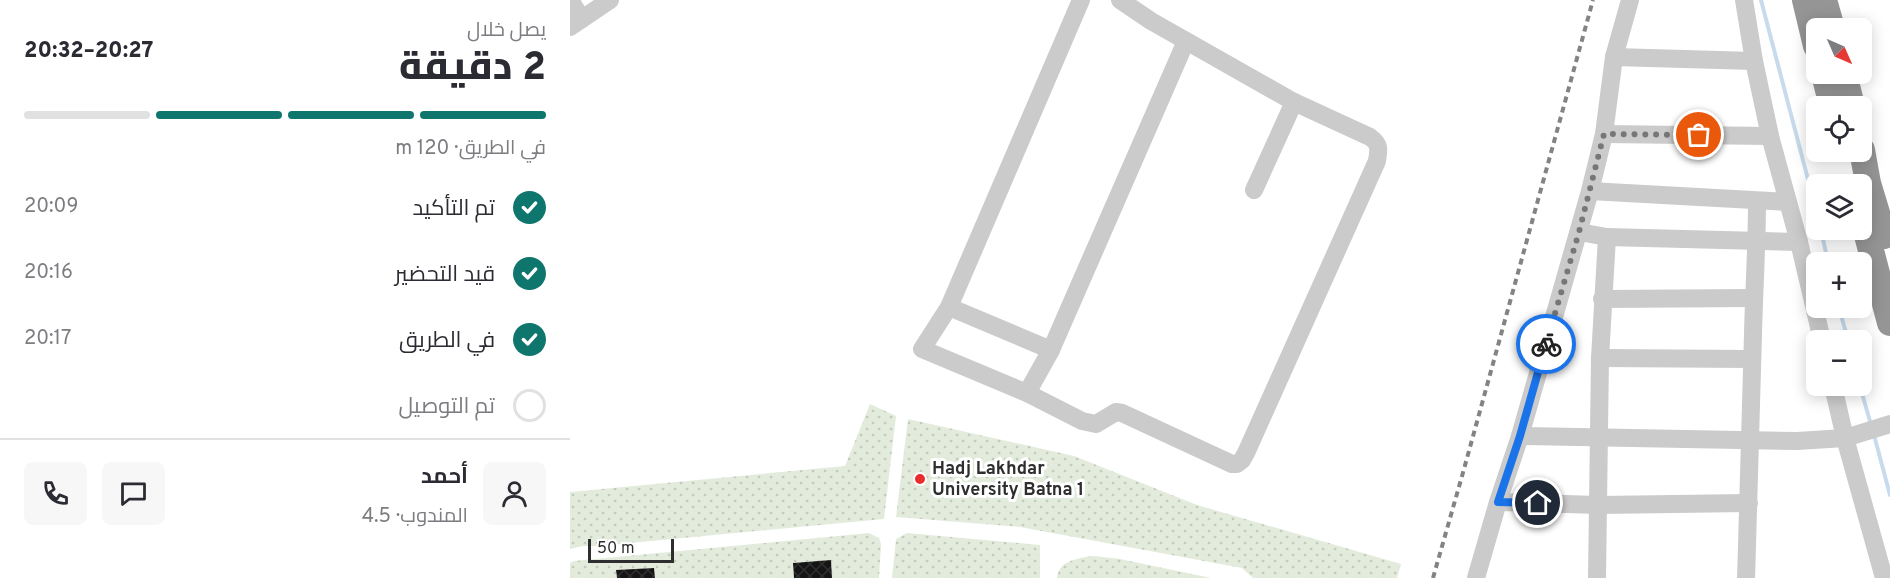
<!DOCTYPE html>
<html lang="ar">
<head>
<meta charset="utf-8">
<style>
  :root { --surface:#fff; --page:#f7f7f7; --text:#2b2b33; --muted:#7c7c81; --line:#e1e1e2; --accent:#0f766e }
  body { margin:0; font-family:Overpass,Cairo,sans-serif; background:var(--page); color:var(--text); direction:rtl; height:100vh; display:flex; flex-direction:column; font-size:22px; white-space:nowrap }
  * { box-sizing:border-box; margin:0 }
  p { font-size:20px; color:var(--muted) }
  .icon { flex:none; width:33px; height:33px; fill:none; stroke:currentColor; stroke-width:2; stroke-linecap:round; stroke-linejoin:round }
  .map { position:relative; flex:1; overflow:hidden; direction:ltr }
  .drawer { display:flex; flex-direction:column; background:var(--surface); width:570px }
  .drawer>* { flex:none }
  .needle { width:39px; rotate:135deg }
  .tools { position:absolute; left:1236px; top:18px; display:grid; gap:12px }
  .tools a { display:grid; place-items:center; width:66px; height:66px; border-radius:9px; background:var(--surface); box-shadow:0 3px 15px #0003; font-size:30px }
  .scale { position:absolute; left:18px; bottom:15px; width:86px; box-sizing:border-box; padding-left:6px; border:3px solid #2e2e2e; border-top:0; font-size:16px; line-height:21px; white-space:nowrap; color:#2e2e2e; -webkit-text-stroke:4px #fff; paint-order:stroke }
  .pin { position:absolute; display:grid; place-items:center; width:51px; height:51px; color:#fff; margin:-26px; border:3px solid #fff; border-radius:50%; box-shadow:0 2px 6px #0007 }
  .courier { position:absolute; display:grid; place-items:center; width:60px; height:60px; margin:-30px; border:4px solid #1a73e8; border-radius:50%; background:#fff; color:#222; box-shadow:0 2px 8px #0007 }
  .headline em { font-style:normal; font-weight:800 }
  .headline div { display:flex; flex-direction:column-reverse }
  .headline { display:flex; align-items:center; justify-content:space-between; height:102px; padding:0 24px }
  h1 { font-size:39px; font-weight:800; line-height:45px }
  .bar { display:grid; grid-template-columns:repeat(4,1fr); gap:9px 6px; align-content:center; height:72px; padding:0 24px }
  .bar i { height:8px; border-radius:4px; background:var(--line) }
  .bar .on { background:var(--accent) }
  .bar p { grid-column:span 4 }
  .line { display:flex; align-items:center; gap:15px; padding:0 24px; border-top:2px solid var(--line) }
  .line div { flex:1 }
  .round { display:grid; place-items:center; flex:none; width:63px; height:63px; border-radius:9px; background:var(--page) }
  ol { padding:0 24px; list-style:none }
  li { display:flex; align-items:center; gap:18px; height:66px }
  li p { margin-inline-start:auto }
  li .icon { padding:6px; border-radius:50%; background:var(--accent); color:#fff; stroke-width:4 }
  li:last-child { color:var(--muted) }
  li i { width:33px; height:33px; border:3px solid var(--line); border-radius:50% }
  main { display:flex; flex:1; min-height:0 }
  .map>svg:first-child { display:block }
  .grass { fill:url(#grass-dots) }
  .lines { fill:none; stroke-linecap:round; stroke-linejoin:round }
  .stream { stroke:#c7dbec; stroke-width:4 }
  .building { fill:url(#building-cross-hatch) }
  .minor { stroke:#cbcbcb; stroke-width:18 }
  .highway { stroke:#959595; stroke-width:26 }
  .rail { stroke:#838383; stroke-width:4; stroke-dasharray:6 4.5; stroke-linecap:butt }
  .done { stroke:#777; stroke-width:6; stroke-dasharray:0 10.8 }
  .route { stroke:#1a73e8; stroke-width:8 }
  .poi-dot { fill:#e92e2d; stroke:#fff; stroke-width:2 }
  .labels { text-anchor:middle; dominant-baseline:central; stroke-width:6; stroke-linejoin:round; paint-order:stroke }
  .poi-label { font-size:18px; font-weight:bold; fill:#2e2e2e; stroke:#fff; text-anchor:start }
</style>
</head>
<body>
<main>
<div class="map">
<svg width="1320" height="578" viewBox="0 0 1320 578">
  <defs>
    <pattern id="grass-dots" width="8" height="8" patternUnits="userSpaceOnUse" patternTransform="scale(1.5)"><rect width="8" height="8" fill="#e3ecdc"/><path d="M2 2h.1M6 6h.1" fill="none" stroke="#c3cbbd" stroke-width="1.8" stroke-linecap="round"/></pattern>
    <pattern id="building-cross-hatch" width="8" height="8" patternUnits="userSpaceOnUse" patternTransform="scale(1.5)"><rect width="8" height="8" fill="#151515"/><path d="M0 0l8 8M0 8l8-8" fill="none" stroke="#2f2f2f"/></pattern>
  </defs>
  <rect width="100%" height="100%" fill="#fff"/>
  <g class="grass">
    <polygon points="300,404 326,416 314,519 29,546 13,546 0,549 0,492 275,466"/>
    <polygon points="338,419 504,456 627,505 831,564 827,578 683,578 672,568 450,527 326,517"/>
    <polygon points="299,533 309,538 311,544 309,578 262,578 261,560 223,563 224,578 85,578 84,568 46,571 47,578 0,578 0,563 4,561"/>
    <polygon points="337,533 470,545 470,578 322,578 326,539"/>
    <path d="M 519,556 C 530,556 539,558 550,559 L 641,578 L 487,578 C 489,561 504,560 519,556 Z"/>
  </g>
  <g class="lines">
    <g class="stream">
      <polyline points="1191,0 1246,210"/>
      <polyline points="1251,230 1258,262"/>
      <polyline points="1269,308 1278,340"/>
      <polyline points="1290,386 1301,425"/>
      <polyline points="1304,435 1320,495"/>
    </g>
  </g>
  <g class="building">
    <polygon points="261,560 262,578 224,578 223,563"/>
    <polygon points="84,568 85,578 47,578 46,570"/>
  </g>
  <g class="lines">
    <g class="minor">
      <polyline points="0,0 12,19"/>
      <path d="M 511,0 L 379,307 L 352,349 L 457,393 L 512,421 L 526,424 L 546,412 L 552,413 L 662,464 L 667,464 L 672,460 L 676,453 L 807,161 C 809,149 810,144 800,137 L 724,102 L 581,21 L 550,0"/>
      <polyline points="1174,0 1184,61 1200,136 1229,242 1252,340"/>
      <polyline points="0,27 40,0"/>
      <polyline points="1044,57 1184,61"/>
      <polyline points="1034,134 1200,136"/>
      <polyline points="684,190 724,102"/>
      <polyline points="1020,191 1217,202"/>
      <polyline points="1009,232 1037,237 1229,242"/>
      <polyline points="1032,299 1184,298"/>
      <polyline points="379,307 481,350"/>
      <polyline points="1030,358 1182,359"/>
      <polyline points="1263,386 1275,438 1314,578"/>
      <polyline points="457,393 481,350 616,41"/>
      <polyline points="950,436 1227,441 1275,438 1320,424"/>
      <polyline points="928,502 1028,505 1179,503"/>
      <polyline points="906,578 928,502 950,436 1020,191 1034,134 1044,57 1060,0"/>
      <polyline points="1027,578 1030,358 1037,237"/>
      <path d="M 1176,578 C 1179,497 1181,416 1183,334 C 1184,290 1187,246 1187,201"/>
    </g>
    <g class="highway">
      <polyline points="1235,0 1246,46"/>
      <polyline points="1254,0 1262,28"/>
      <polyline points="1254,74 1262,106"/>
      <polyline points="1274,74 1282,106"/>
      <polyline points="1292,150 1298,183 1314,236"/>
      <polyline points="1292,216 1320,323"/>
    </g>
    <polyline class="rail" points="863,578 894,469 1023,0"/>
  </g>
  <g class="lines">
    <polyline class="done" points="976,344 1009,232 1034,134 1129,135"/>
    <polyline class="route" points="968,503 928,502 950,436 976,344"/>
  </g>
  <circle class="poi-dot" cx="350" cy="479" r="6"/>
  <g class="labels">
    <g class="poi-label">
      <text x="362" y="469">Hadj Lakhdar<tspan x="362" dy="21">University Batna 1</tspan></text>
    </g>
  </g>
</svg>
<div class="tools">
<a><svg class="needle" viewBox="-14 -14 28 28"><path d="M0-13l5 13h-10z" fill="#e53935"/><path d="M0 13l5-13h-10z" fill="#7c7c81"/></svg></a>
<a><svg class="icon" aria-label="locate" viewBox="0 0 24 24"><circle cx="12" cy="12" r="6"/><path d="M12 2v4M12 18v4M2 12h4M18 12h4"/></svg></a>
<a><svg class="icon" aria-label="layers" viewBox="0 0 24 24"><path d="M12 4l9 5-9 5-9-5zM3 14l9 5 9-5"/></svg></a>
<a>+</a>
<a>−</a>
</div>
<div class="scale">50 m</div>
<div class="pin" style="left:1129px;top:135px;background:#ea580c"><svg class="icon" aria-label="bag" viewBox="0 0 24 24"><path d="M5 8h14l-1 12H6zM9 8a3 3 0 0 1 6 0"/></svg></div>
<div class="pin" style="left:968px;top:503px;background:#1f2937"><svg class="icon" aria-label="home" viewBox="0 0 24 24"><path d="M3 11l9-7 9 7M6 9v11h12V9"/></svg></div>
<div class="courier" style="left:976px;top:344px"><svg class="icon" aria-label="bike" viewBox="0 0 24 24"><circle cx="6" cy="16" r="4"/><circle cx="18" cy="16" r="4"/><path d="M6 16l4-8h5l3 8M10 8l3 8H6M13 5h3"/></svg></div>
</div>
<section class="drawer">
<div class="headline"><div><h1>2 دقيقة</h1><p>يصل خلال</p></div><em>20:27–20:32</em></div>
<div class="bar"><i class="on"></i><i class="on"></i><i class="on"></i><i></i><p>في الطريق · 120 m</p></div>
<ol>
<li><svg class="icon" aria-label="check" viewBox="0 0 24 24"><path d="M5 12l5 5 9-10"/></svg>تم التأكيد<p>20:09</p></li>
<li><svg class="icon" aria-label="check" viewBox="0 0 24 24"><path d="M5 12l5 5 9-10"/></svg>قيد التحضير<p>20:16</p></li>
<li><svg class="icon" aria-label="check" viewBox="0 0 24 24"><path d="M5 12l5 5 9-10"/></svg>في الطريق<p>20:17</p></li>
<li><i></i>تم التوصيل</li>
</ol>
<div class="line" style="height:108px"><a class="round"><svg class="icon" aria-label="person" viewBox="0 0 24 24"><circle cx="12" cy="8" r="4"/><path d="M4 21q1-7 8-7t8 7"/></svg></a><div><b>أحمد</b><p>المندوب · 4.5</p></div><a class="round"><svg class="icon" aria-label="chat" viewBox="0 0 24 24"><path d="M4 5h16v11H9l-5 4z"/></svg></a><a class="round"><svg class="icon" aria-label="phone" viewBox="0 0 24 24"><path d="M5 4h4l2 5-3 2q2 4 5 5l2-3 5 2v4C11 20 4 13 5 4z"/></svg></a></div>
</section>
</main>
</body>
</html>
